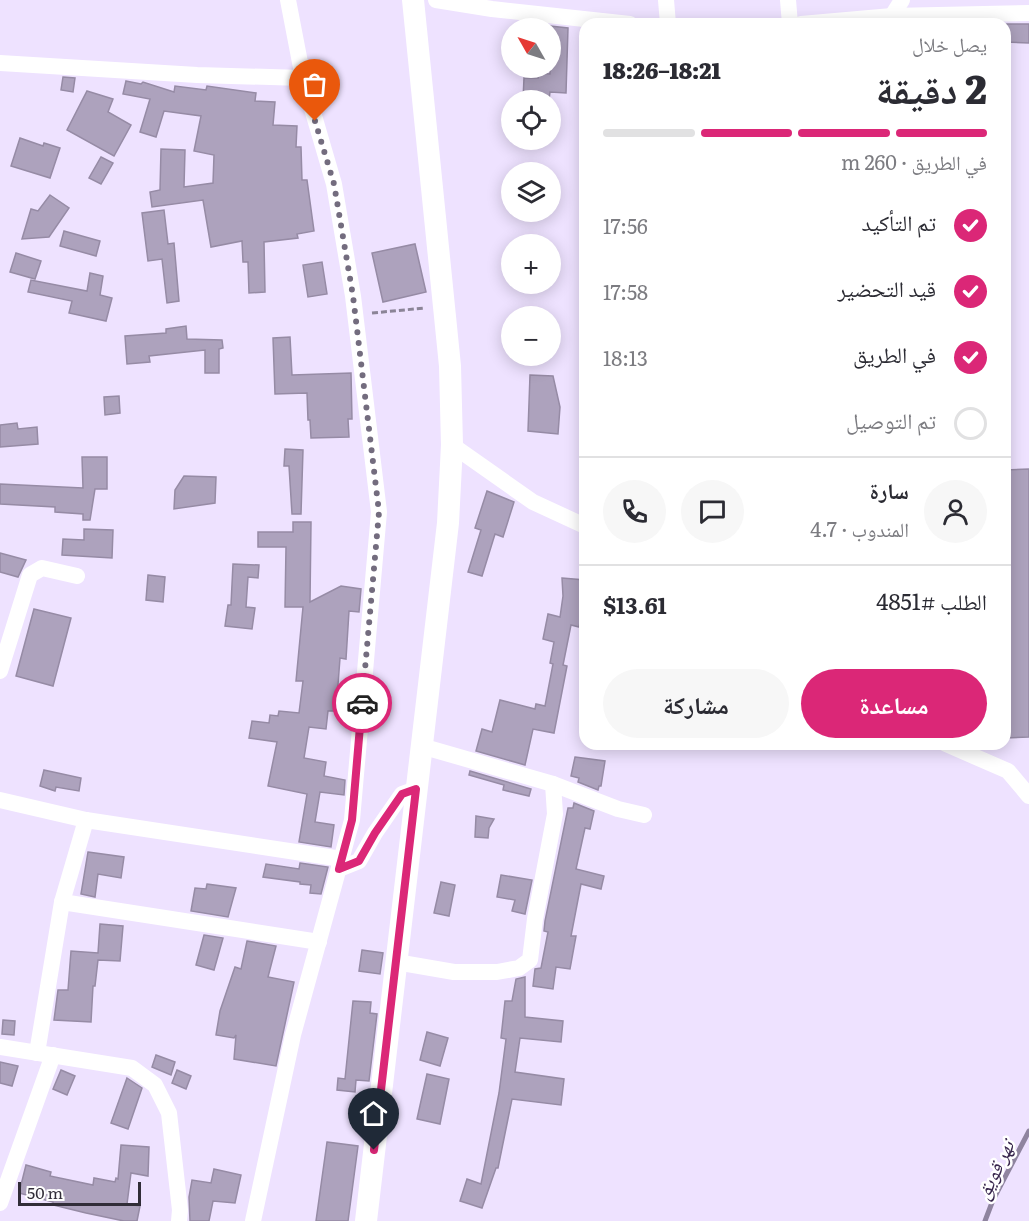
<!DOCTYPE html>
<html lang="ar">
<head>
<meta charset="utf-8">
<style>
  :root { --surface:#fff; --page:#f7f7f7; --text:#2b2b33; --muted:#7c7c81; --line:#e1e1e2; --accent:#db2777 }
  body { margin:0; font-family:Literata,"Noto Naskh Arabic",serif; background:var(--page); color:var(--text); direction:rtl; height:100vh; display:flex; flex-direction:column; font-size:22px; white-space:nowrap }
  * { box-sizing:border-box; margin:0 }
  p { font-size:20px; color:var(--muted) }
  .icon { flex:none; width:33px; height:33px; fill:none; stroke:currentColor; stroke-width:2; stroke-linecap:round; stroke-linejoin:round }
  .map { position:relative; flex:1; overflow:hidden; direction:ltr }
  .sheet { position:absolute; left:579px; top:18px; width:432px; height:732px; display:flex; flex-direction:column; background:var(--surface); border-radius:18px; box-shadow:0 3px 15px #0003; direction:rtl }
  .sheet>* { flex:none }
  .needle { width:39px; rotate:309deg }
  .tools { position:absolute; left:501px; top:18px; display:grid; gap:12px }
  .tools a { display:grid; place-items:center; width:60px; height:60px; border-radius:50%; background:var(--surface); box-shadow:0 3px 15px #0003; font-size:30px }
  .scale { position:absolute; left:18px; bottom:15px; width:123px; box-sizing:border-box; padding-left:6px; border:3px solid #312d38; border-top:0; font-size:16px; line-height:21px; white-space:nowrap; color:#312d38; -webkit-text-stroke:4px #fff; paint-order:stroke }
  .pin { position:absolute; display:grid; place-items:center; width:51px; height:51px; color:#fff; margin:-62px -26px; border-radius:50% 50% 50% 0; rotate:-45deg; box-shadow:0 0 6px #0007 }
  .pin .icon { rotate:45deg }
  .courier { position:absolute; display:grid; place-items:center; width:60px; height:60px; margin:-30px; border:4px solid #db2777; border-radius:50%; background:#fff; color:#222; box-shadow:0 2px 8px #0007 }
  .head em { font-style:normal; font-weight:800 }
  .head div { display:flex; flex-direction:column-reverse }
  .head { display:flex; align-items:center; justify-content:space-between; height:102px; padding:0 24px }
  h1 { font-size:39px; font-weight:800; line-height:45px }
  .bar { display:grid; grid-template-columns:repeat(4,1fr); gap:9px 6px; align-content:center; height:72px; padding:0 24px }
  .bar i { height:8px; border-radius:4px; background:var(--line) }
  .bar .current { background:var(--accent) }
  .bar p { grid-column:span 4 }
  .line { display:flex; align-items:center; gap:15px; padding:0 24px; border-top:2px solid var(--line) }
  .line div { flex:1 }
  .round { display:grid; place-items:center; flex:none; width:63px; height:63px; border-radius:32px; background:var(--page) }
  ol { padding:0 24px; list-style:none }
  li { display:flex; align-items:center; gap:18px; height:66px }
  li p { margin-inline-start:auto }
  li .icon { padding:6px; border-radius:50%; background:var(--accent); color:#fff; stroke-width:4 }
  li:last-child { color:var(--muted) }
  li i { width:33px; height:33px; border:3px solid var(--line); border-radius:50% }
  .cta { display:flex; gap:12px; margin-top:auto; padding:12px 24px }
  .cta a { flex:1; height:69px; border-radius:36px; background:var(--accent); color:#fff; font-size:24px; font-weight:800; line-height:69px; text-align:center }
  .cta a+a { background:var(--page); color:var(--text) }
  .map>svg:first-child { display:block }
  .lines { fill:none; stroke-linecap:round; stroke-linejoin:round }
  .stream { stroke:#8f849f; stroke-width:5 }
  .building { fill:#ada2bd; stroke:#968ba5; stroke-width:1.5 }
  .path { stroke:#8b8497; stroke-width:3; stroke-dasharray:6 3; stroke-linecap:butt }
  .minor { stroke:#fff; stroke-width:16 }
  .secondary { stroke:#fff; stroke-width:22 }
  .done { stroke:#736c7e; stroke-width:6; stroke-dasharray:0 10.8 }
  .route { stroke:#db2777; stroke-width:8 }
  .labels { text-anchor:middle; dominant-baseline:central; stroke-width:5; stroke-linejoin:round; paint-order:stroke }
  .water-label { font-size:20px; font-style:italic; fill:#38264d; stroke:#fff }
</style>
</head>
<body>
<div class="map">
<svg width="1029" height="1221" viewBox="0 0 1029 1221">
  <rect width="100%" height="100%" fill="#eee2ff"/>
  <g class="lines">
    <polyline class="stream" points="985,1221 993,1200 1029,1131"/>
  </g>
  <g class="building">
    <polygon points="1005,24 1029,24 1029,43 1005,42"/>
    <polygon points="550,26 568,28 566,93 550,92 549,100 523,100 524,78 538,78 538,73 550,74"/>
    <polygon points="63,77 75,78 73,92 61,90"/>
    <polygon points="126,81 141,84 143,82 174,92 175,86 206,90 207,86 256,93 255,101 275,102 273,125 297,126 296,147 301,147 302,180 307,180 314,231 297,234 298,238 264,242 265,292 249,293 248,262 243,262 242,241 211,247 203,200 152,207 150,192 160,190 161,149 185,150 184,187 213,183 214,155 194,151 201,116 164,111 156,137 140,132 150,99 123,94"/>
    <polygon points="87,91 113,99 108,112 131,125 114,156 67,130"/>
    <polygon points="20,138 43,146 44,143 60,148 50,178 11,166"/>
    <polygon points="101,157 113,163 101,184 89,178"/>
    <polygon points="50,195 69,208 49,237 22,239 31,209 38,211"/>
    <polygon points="164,210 168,244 174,243 179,301 167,303 162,259 148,261 142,213"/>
    <polygon points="64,231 100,241 96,256 60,246"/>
    <polygon points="415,244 426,292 383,302 372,253"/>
    <polygon points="16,253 41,261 35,279 10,272"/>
    <polygon points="322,262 327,294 308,297 303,265"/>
    <polygon points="90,273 103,276 100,295 112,298 106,321 69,313 72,301 28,292 31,280 87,291"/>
    <polygon points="186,326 187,339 222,340 223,348 219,349 219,373 205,373 205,350 149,356 150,362 127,364 125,336 166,333 166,329"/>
    <polygon points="290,337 292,375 351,373 352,419 348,419 349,437 311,438 310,420 308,420 307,393 275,394 273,338"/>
    <polygon points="530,375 553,376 560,407 558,434 528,431"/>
    <polygon points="119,396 120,413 105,415 104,397"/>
    <polygon points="17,423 18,429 37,427 38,444 0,447 0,425"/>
    <polygon points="285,449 303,450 301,514 292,514 289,466 284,466"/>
    <polygon points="82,457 107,457 107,489 95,489 90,520 83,520 83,514 55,512 55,507 0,504 0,484 83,488"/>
    <polygon points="1029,469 1029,737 1005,738 1005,470"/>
    <polygon points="184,476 216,477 215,503 174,509 175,490"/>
    <polygon points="487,491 514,502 503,537 495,534 482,576 468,572 481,530 475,528"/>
    <polygon points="293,522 311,522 310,602 341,586 361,589 359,612 349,611 346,659 340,658 336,711 328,711 326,729 309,727 304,758 326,762 324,776 345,780 344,795 320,792 315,822 334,825 331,847 299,842 307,794 268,786 277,742 249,738 252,721 269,723 270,715 278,716 279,711 299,713 303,681 296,681 303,607 285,607 286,547 258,547 258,532 293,532"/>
    <polygon points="84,529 113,530 112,558 62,555 63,539 84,540"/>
    <polygon points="0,553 26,560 18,577 0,572"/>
    <polygon points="233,564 259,565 258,578 248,577 246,607 255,608 252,629 225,626 228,605 231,605"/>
    <polygon points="148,575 165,577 163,602 146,600"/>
    <polygon points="562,578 585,580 585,600 579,627 571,625 563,665 567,666 554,733 533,729 525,765 476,751 482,729 492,732 500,700 535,709 536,704 545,706 553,664 550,663 554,642 543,639 548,614 560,617 563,596"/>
    <polygon points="34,609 71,618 53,686 16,676"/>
    <polygon points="575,757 605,761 601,786 599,786 598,790 578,782 579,778 571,776"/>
    <polygon points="44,770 81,778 79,791 56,787 55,791 40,786"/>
    <polygon points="470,771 531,789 529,796 503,790 504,785 469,775"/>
    <polygon points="574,803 594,811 590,829 585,828 576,869 604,876 601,889 581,884 571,936 576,936 570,969 556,967 553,989 533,986 535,969 541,968 548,932 544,931 545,921 568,808 573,808"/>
    <polygon points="476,816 494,819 489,828 488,838 475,837"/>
    <polygon points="88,852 124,857 121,878 98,874 95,897 81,894"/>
    <polygon points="300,863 328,867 321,894 310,893 311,885 300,884 300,882 263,877 266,864 299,869"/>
    <polygon points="501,875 532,880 525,914 512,911 515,900 497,897"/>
    <polygon points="441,882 455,885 449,916 434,913"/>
    <polygon points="207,884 236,888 228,917 191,911 195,888 206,889"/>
    <polygon points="100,924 123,926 120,961 98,960 95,986 93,986 91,1022 54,1020 58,990 68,990 71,951 98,953"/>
    <polygon points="204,935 223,938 214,970 196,965"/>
    <polygon points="247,941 276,946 268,977 294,982 276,1066 234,1059 236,1035 234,1038 216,1035 220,1011 235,967 241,969"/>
    <polygon points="362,950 383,953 380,974 359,971"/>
    <polygon points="525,977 525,1017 563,1021 561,1042 520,1038 515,1072 564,1079 561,1105 512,1099 498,1168 496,1168 482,1208 460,1201 467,1179 481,1184 499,1093 506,1039 501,1038 505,1001 512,1001 516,979"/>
    <polygon points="353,1001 371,1002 370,1013 377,1014 369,1081 356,1080 355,1092 337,1090 338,1078 345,1079"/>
    <polygon points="3,1020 15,1021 14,1035 2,1034"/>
    <polygon points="427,1032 448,1038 440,1066 420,1060"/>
    <polygon points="156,1055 175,1062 171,1075 152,1067"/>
    <polygon points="0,1062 18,1066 12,1086 0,1083"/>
    <polygon points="61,1070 75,1076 67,1095 53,1089"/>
    <polygon points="177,1070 191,1076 186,1089 172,1083"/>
    <polygon points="427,1074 449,1079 440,1124 417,1119"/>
    <polygon points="127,1078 142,1088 128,1129 111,1123"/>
    <polygon points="327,1142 358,1146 348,1221 316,1221"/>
    <polygon points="121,1145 149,1147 148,1176 131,1173 127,1204 140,1206 137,1221 124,1221 86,1213 53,1205 53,1202 19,1193 26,1165 51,1172 50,1176 93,1185 94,1178 115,1182 116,1178 118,1179"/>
    <polygon points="214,1169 241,1175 235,1203 213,1201 209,1221 190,1221 189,1197 192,1180 211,1183"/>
  </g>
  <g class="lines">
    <polyline class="path" points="372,313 425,308"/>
    <g class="minor">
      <polyline points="436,0 492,9 630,24"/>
      <polyline points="666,0 668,24"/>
      <polyline points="788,0 790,24"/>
      <polyline points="892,16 902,0"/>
      <polyline points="801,24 892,16 1029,13"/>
      <polyline points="0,63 197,75 303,78"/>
      <polyline points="452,445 533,502 585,526"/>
      <polyline points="0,671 30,575 42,568 77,576"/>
      <polyline points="946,744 1008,771 1029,796"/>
      <polyline points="421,746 553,784 618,809 644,815"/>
      <polyline points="0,800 86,820 342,859"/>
      <polyline points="339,869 359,861 375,833 402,794 416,789"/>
      <polyline points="62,902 86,820"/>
      <polyline points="396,962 454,972 497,972 519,968 530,960 535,919 555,814 553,784"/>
      <polyline points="0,1047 132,1068 155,1085 169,1113 180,1210 179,1221"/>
      <polyline points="37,1053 62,902 319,942"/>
      <polyline points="0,1203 53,1055"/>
      <polyline points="253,1221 293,1035 352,820 379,512 353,296 334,184 303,78 288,0"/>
    </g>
    <polyline class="secondary" points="366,1221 448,523 452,445 450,366 413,0"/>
  </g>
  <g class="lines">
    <polyline class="done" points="315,121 334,184 353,296 379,512 362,703"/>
    <polyline class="route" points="362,703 352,820 339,869 359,861 375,833 402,794 416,789 374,1150"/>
  </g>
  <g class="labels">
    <g class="water-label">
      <text transform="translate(993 1169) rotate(-64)">نهر قويق</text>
    </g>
  </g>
</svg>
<div class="tools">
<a><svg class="needle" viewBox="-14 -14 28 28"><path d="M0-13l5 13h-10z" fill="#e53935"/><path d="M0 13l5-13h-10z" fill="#7c7c81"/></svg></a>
<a><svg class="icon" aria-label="locate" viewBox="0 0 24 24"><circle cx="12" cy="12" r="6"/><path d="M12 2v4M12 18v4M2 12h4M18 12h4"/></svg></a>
<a><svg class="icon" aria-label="layers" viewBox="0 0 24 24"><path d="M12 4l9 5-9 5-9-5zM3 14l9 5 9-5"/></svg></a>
<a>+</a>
<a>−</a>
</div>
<div class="scale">50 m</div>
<div class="pin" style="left:315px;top:121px;background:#ea580c"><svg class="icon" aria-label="bag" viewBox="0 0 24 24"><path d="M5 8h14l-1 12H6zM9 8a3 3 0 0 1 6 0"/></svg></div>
<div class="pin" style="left:374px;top:1150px;background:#1f2937"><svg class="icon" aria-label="home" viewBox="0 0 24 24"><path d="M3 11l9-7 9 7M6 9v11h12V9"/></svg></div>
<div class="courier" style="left:362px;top:703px"><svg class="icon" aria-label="car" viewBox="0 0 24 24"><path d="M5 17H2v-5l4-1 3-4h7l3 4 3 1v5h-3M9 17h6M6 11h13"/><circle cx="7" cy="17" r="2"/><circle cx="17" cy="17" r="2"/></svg></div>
<section class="sheet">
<div class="head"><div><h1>2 دقيقة</h1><p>يصل خلال</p></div><em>18:21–18:26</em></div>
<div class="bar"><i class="current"></i><i class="current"></i><i class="current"></i><i></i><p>في الطريق · 260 m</p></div>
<ol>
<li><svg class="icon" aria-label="check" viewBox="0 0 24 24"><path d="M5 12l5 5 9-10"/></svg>تم التأكيد<p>17:56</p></li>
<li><svg class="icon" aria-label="check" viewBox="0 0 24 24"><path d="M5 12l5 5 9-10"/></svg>قيد التحضير<p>17:58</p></li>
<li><svg class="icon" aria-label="check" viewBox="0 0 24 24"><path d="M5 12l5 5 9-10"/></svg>في الطريق<p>18:13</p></li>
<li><i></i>تم التوصيل</li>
</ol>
<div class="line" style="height:108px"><a class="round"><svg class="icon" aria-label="person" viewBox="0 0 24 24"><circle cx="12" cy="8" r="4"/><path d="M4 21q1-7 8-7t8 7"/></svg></a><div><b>سارة</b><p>المندوب · 4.7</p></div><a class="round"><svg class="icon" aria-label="chat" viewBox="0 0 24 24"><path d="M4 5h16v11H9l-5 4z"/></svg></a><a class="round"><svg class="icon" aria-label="phone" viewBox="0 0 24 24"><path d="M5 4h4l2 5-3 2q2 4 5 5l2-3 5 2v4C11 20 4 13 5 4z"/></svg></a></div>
<div class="line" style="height:78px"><div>الطلب #4851</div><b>$13.61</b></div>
<div class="cta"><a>مساعدة</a><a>مشاركة</a></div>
</section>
</div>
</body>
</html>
